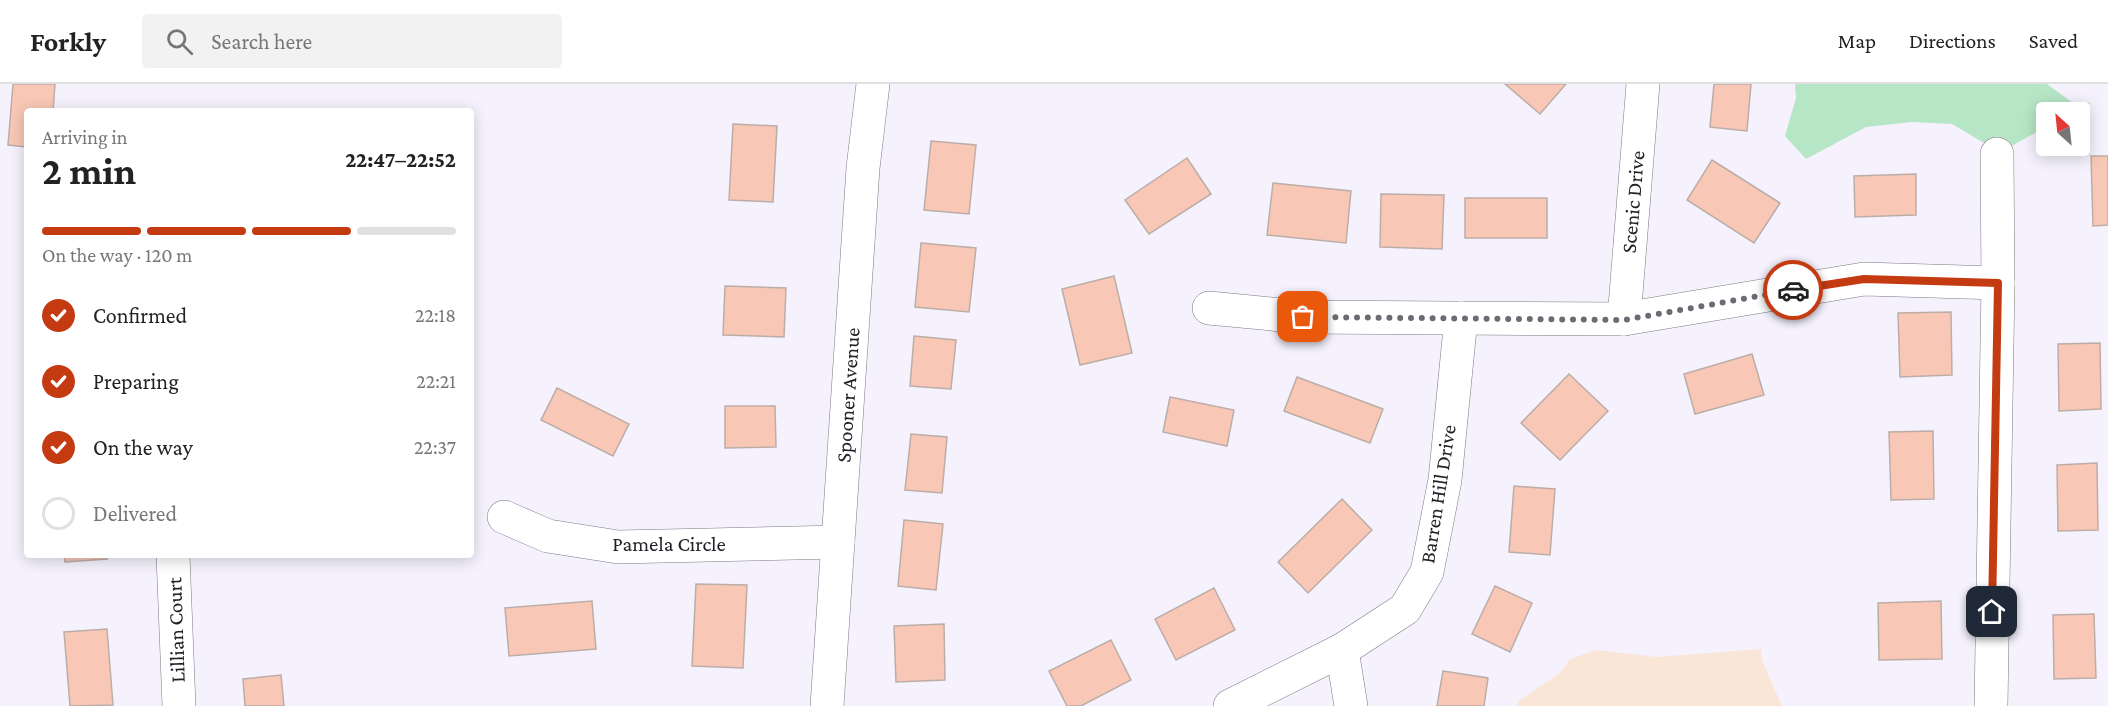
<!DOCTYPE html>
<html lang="en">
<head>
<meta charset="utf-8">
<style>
  :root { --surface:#fff; --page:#f2f2f2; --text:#222; --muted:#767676; --line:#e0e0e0; --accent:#c43b12 }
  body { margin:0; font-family:"Crimson Pro",serif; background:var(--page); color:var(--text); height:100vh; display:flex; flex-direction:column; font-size:22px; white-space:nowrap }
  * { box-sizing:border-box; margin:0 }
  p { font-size:20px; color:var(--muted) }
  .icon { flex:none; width:33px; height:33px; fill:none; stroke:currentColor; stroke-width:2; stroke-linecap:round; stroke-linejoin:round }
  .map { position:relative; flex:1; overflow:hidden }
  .panel { position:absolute; left:24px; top:24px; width:450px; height:450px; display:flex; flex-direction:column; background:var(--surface); border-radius:6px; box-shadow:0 3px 15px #0003 }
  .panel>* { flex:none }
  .needle { width:39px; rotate:333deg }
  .fabs { position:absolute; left:2036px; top:18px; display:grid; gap:12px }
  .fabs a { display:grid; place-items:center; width:54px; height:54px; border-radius:6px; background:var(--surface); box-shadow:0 3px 15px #0003; font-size:30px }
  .pin { position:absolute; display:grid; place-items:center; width:51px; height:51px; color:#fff; margin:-26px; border-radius:12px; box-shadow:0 3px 9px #0006 }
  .courier { position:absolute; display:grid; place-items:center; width:60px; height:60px; margin:-30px; border:4px solid #c43b12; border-radius:50%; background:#fff; color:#222; box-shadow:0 2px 8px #0007 }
  .head em { font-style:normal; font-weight:700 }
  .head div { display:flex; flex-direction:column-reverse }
  .head { display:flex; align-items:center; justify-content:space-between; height:102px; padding:0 18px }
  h1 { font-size:39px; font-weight:700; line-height:45px }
  .bar { display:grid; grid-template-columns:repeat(4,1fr); gap:9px 6px; align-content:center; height:72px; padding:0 18px }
  .bar i { height:8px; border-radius:4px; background:var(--line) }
  .bar .selected { background:var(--accent) }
  .bar p { grid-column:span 4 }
  ol { padding:0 18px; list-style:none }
  li { display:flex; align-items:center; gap:18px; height:66px }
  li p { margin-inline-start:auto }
  li .icon { padding:6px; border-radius:50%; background:var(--accent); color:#fff; stroke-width:4 }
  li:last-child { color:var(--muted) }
  li i { width:33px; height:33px; border:3px solid var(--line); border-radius:50% }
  header { display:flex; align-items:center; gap:36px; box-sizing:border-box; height:84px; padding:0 30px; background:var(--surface); border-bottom:2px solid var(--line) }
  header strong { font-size:28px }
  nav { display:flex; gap:33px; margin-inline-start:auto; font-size:21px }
  .search { width:420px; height:54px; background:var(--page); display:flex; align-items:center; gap:15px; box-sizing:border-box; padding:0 21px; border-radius:6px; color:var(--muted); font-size:22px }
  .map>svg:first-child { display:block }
  .commercial { fill:#fae6d7 }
  .green { fill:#b7e6c6 }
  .building { fill:#f8c7b6; stroke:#bdada7; stroke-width:1.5 }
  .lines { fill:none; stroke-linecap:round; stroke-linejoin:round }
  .street-casing { stroke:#7c7985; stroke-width:34 }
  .street { stroke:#fff; stroke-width:33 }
  .done { stroke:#6c6a72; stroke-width:6; stroke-dasharray:0 10.8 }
  .route { stroke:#c43b12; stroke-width:8 }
  .labels { text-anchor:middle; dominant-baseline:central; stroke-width:4.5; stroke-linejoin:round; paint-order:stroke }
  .street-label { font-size:21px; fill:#232127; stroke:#fff }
</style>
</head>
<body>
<header>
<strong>Forkly</strong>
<div class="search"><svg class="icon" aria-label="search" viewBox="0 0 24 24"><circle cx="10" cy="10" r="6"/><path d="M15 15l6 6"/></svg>Search here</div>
<nav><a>Map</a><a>Directions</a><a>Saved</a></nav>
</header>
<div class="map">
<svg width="2108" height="622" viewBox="0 0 2108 622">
  <rect width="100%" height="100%" fill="#f5f2fe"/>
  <polygon class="commercial" points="1761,565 1762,576 1782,622 1517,622 1518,617 1559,590 1570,575 1596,566 1657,573"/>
  <polygon class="green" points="1795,0 2047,0 2073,19 2091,19 2073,28 2046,28 2046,43 1997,70 1994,65 1952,40 1912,38 1866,43 1806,75 1785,52 1796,14"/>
  <g class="building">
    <polygon points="13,0 55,0 53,27 27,27 27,63 8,61"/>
    <polygon points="1505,0 1566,0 1540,30"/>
    <polygon points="1714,0 1751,0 1747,47 1710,43"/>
    <polygon points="733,40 777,42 773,118 729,116"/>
    <polygon points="931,57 976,61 969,130 924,126"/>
    <polygon points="2091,72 2108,72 2108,141 2093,142"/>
    <polygon points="1187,74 1211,110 1149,150 1125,116"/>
    <polygon points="1712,76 1780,119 1754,159 1687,116"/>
    <polygon points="1916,90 1916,131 1855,133 1854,92"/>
    <polygon points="1273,99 1351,107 1346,159 1267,151"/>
    <polygon points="1381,110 1444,111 1442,165 1380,163"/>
    <rect x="1465" y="114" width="82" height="40"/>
    <polygon points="921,159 976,164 969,228 915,223"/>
    <polygon points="1114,192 1132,269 1080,281 1062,205"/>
    <polygon points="725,202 786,204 784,253 723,251"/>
    <polygon points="1951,228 1952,291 1900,293 1898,229"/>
    <polygon points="914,252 956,256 951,305 910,302"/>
    <polygon points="2100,259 2101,325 2059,327 2058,260"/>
    <polygon points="1752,270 1764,311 1695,330 1684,290"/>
    <polygon points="1569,290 1608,327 1560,376 1521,339"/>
    <polygon points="1297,293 1383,325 1370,359 1284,327"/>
    <polygon points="557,304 629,340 613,372 541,336"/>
    <polygon points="1170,313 1234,326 1227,362 1163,348"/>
    <polygon points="725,322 775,322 776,363 725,364"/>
    <polygon points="1933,347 1934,415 1891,416 1889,348"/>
    <polygon points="911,350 947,353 942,409 905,406"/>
    <polygon points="2097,379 2098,446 2058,447 2057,381"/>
    <polygon points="1514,402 1555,405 1550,471 1509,468"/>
    <polygon points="1342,415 1372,446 1308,509 1278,478"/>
    <polygon points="904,436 943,440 936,506 898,502"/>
    <polygon points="64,471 106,471 107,475 65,478"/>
    <polygon points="696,500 747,501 743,584 692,582"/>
    <polygon points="1495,502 1532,519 1510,568 1472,550"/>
    <polygon points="1214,504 1235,546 1176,576 1155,535"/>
    <polygon points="592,517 596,565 509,572 505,524"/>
    <polygon points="1941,517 1942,575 1879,576 1878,519"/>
    <polygon points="2094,530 2096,594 2054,595 2053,531"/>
    <polygon points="944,540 945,596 896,598 894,542"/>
    <polygon points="107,545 113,621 70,622 64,548"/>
    <polygon points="1111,556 1131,596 1081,622 1067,622 1049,587"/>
    <polygon points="1443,587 1488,594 1484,622 1437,622"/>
    <polygon points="281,591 284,622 245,622 243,595"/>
  </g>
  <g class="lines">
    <g class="street-casing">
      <g id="street">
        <polyline points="1209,224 1303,233 1624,235 1864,195 1998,199"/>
        <polyline points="1624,235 1643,0"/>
        <polyline points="504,433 548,452 618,463 838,458"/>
        <polyline points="173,471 179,622"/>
        <polyline points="1342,566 1351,622"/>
        <polyline points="827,622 863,84 873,0"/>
        <polyline points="1230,622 1342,566 1405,525 1427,488 1445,396 1461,234"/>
        <polyline points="1991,622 1998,199 1997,70"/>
      </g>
    </g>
    <use href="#street" class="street"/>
  </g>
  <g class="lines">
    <polyline class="done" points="1303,233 1624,236 1793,206"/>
    <polyline class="route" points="1793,206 1864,195 1998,199 1992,528"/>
  </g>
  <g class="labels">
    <g class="street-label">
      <text transform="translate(1633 118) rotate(-85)">Scenic Drive</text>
      <text transform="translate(848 311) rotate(-86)">Spooner Avenue</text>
      <text transform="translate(1438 410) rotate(-81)">Barren Hill Drive</text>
      <text x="669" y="460">Pamela Circle</text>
      <text transform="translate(176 546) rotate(-92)">Lillian Court</text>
    </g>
  </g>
</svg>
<div class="fabs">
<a><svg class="needle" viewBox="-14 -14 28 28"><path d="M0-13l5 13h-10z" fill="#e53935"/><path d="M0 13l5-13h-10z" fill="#767676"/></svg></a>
</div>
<div class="pin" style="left:1303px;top:233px;background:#ea580c"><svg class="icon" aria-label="bag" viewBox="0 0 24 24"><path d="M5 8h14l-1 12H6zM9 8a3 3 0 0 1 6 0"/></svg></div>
<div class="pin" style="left:1992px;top:528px;background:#1f2937"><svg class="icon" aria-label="home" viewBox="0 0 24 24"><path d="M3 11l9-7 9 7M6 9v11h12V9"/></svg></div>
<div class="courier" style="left:1793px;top:206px"><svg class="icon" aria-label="car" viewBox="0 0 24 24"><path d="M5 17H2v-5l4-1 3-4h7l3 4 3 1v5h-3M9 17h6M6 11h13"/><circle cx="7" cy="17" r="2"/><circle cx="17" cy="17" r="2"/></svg></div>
<section class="panel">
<div class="head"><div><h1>2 min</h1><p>Arriving in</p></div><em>22:47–22:52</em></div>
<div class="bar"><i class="selected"></i><i class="selected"></i><i class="selected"></i><i></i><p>On the way · 120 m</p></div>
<ol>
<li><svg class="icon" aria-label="check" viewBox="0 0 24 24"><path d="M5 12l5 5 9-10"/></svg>Confirmed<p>22:18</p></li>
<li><svg class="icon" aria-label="check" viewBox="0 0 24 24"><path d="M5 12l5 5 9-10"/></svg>Preparing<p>22:21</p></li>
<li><svg class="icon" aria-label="check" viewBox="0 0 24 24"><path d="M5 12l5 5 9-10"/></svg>On the way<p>22:37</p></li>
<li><i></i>Delivered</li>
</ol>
</section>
</div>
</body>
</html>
